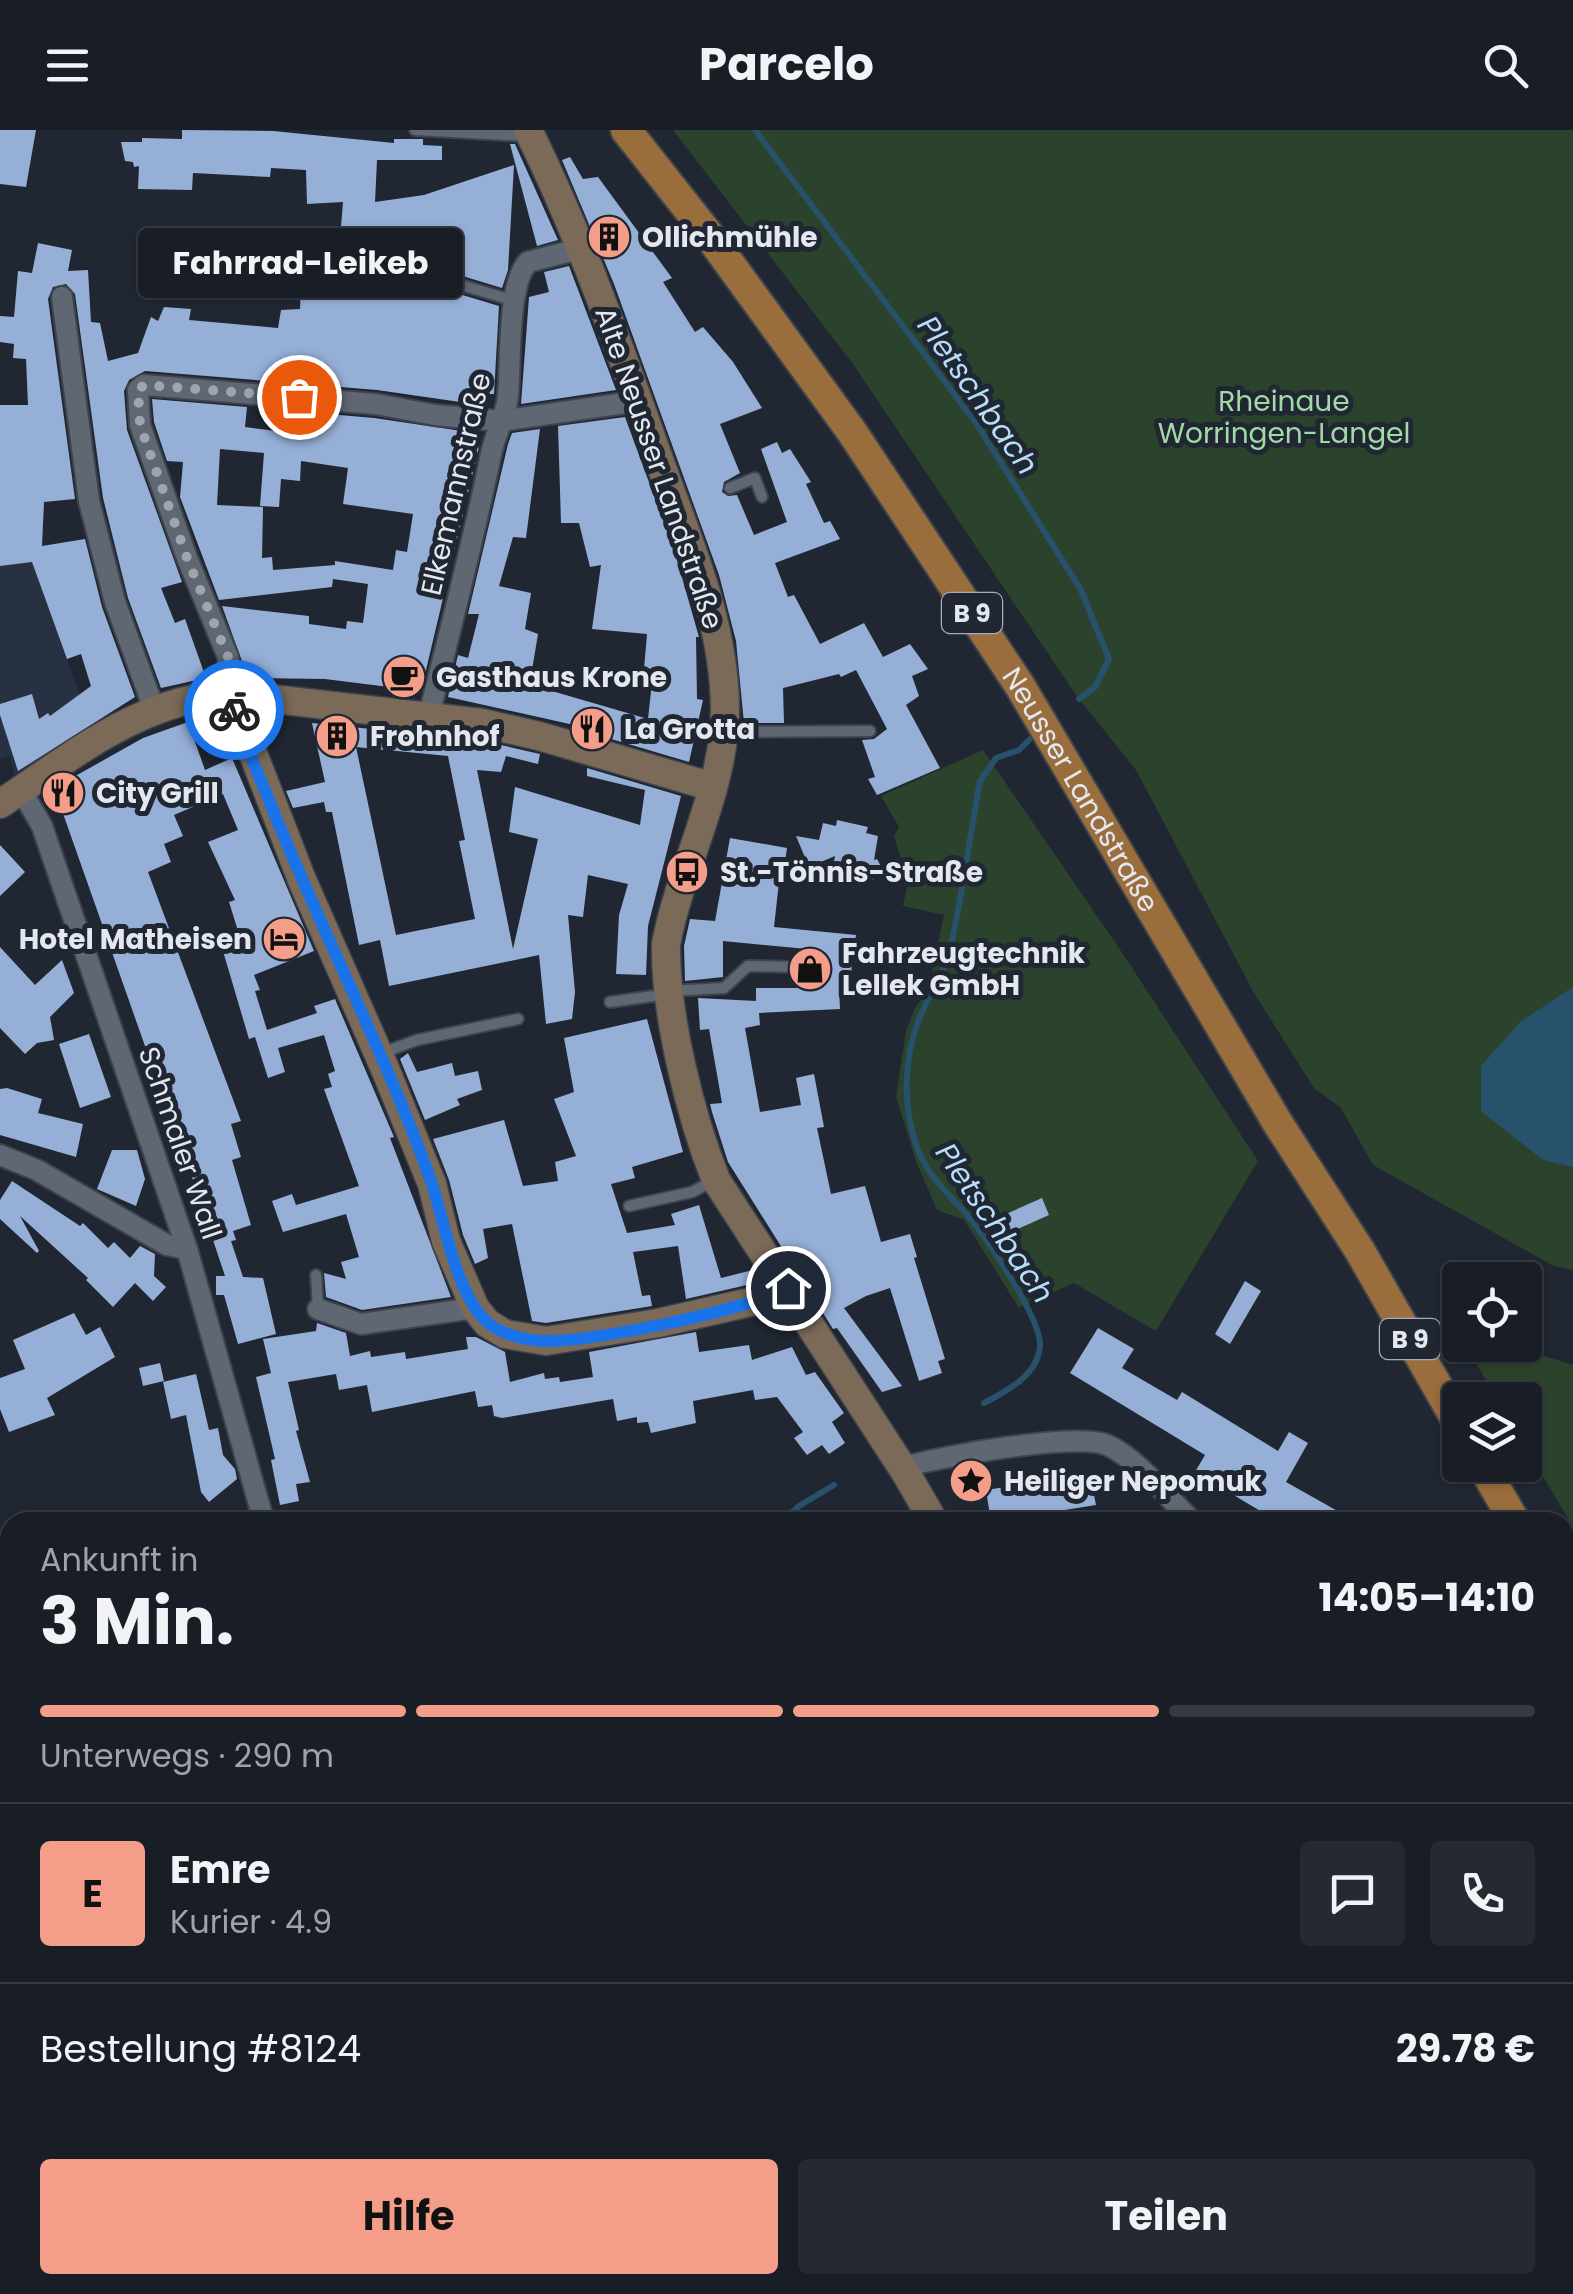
<!DOCTYPE html>
<html lang="de">
<head>
<meta charset="utf-8">
<style>
  :root { --surface:#181d26; --page:#252a32; --text:#f1f3f6; --muted:#9fa2a7; --line:#363b43; --accent:#f49e8a }
  body { margin:0; font-family:Poppins,sans-serif; background:var(--page); color:var(--text); height:100vh; display:flex; flex-direction:column; font-size:38px; white-space:nowrap }
  * { box-sizing:border-box; margin:0 }
  p { font-size:32px; color:var(--muted) }
  .icon { flex:none; width:55px; height:55px; fill:none; stroke:currentColor; stroke-width:2; stroke-linecap:round; stroke-linejoin:round }
  .map { position:relative; flex:1; overflow:hidden }
  .drawer { position:absolute; left:0px; top:1382px; width:1575px; height:782px; display:flex; flex-direction:column; background:var(--surface); border-radius:30px 30px 0 0; box-shadow:0 2px 8px #0004,0 0 0 2px var(--line) }
  .drawer>* { flex:none }
  .fabs { position:absolute; left:1442px; top:1132px; display:grid; gap:20px }
  .fabs a { display:grid; place-items:center; width:100px; height:100px; border-radius:10px; background:var(--surface); box-shadow:0 2px 8px #0004,0 0 0 2px var(--line); font-size:50px }
  .pin { position:absolute; display:grid; place-items:center; width:85px; height:85px; color:#fff; margin:-42px; border:5px solid #fff; border-radius:50%; box-shadow:0 2px 10px #0007 }
  .courier { position:absolute; display:grid; place-items:center; width:100px; height:100px; margin:-50px; border:8px solid #1a73e8; border-radius:50%; background:#fff; color:#222; box-shadow:0 2px 12px #0007 }
  .bubble { position:absolute; height:70px; border-radius:10px; background:var(--surface); box-shadow:0 2px 8px #0004,0 0 0 2px var(--line); font-size:32px; font-weight:700; line-height:70px; text-align:center }
  .overview em { font-style:normal; font-weight:700 }
  .overview div { display:flex; flex-direction:column-reverse }
  .overview { display:flex; align-items:center; justify-content:space-between; height:170px; padding:0 40px }
  h1 { font-size:65px; font-weight:700; line-height:75px }
  .bar { display:grid; grid-template-columns:repeat(4,1fr); gap:15px 10px; align-content:center; height:120px; padding:0 40px }
  .bar i { height:12px; border-radius:8px; background:var(--line) }
  .bar .current { background:var(--accent) }
  .bar p { grid-column:span 4 }
  .line { display:flex; align-items:center; gap:25px; padding:0 40px; border-top:2px solid var(--line) }
  .line div { flex:1 }
  .round { display:grid; place-items:center; flex:none; width:105px; height:105px; border-radius:10px; background:var(--page) }
  .primary-button { display:flex; gap:20px; margin-top:auto; padding:20px 40px }
  .primary-button a { flex:1; height:115px; border-radius:10px; background:var(--accent); color:#111; font-size:40px; font-weight:700; line-height:115px; text-align:center }
  .primary-button a+a { background:var(--page); color:var(--text) }
  header { display:flex; justify-content:space-between; align-items:center; height:130px; padding:0 40px; background:var(--surface); font-size:45px; font-weight:700 }
  .map>svg:first-child { display:block }
  .built { fill:#273141 }
  .green { fill:#2b432d }
  .water { fill:#28526b }
  .lines { fill:none; stroke-linecap:round; stroke-linejoin:round }
  .stream { stroke:#28526b; stroke-width:6 }
  .building { fill:#96afd6; fill-rule:evenodd }
  .lane-casing { stroke:#3e444d; stroke-width:14 }
  .street-casing { stroke:#3e444d; stroke-width:24 }
  .secondary-casing { stroke:#3e444d; stroke-width:31 }
  .primary-casing { stroke:#3e444d; stroke-width:34 }
  .lane { stroke:#5f6773; stroke-width:10 }
  .street { stroke:#5f6773; stroke-width:20 }
  .secondary { stroke:#7c6a58; stroke-width:28 }
  .primary { stroke:#996d3c; stroke-width:30 }
  .done { stroke:#9fa4ae; stroke-width:10; stroke-dasharray:0 18 }
  .route { stroke:#1a73e8; stroke-width:12 }
  .labels { text-anchor:middle; dominant-baseline:central; stroke-width:10; stroke-linejoin:round; paint-order:stroke }
  .shield { fill:#202732; stroke:#a8aeb7; stroke-width:2.5 }
  .shield-label { font-size:25px; font-weight:bold; fill:#e3e8f0 }
  .poi-label { font-size:28px; font-weight:bold; fill:#e3e8f0; stroke:#202732; text-anchor:start }
  .park-label { font-size:28px; fill:#a1daa5; stroke:#202732 }
  .street-label { font-size:28px; fill:#e3e8f0; stroke:#202732 }
  .water-label { font-size:30px; font-style:italic; fill:#b6def9; stroke:#202732 }
</style>
</head>
<body>
<header><svg class="icon" aria-label="menu" viewBox="0 0 24 24"><path d="M4 6h16M4 12h16M4 18h16"/></svg>Parcelo<svg class="icon" aria-label="search" viewBox="0 0 24 24"><circle cx="10" cy="10" r="6"/><path d="M15 15l6 6"/></svg></header>
<div class="map">
<svg width="1573" height="2164" viewBox="0 0 1573 2164">
  <rect width="100%" height="100%" fill="#202732"/>
  <polygon class="built" points="32,432 90,593 50,627 15,648 10,626 0,629 0,436"/>
  <g class="green">
    <polygon points="673,0 1573,0 1573,1140 1554,1136 1373,1035 1341,978 1314,958 1254,863 1136,640 1076,565 853,234"/>
    <polygon points="983,620 1123,824 1258,1031 1156,1201 1074,1153 1019,1178 964,1090 937,1080 916,1031 896,967 906,901 916,876 928,862 944,785 903,776 908,751 894,706 899,697 881,666"/>
    <polygon points="1465,1215 1509,1215 1573,1235 1573,1397 1525,1316 1525,1270 1498,1270"/>
    <polygon points="0,1491 10,1493 10,1568 0,1568"/>
  </g>
  <polygon class="water" points="1573,857 1573,1037 1543,1030 1481,981 1481,936 1520,892"/>
  <g class="lines">
    <g class="stream">
      <polyline points="755,0 976,293 1081,460 1109,529 1095,557 1079,569"/>
      <path d="M 984,1273 C 1007,1261 1038,1245 1040,1216 C 1042,1189 982,1100 962,1079 C 943,1059 923,1039 915,1011 C 903,973 904,929 918,892 C 928,865 945,844 951,815 C 963,761 970,705 980,651 L 996,628 L 1019,620 L 1038,601"/>
      <polyline points="781,1392 799,1376 834,1355"/>
      <polyline points="0,1499 10,1504"/>
    </g>
  </g>
  <g class="building">
    <polygon points="0,0 36,0 26,57 0,54"/>
    <polygon points="182,0 273,1 394,13 394,9 423,9 423,15 442,16 442,30 377,30 375,72 424,65 514,35 508,140 502,158 446,141 450,114 459,110 340,109 343,72 307,74 306,40 271,38 270,47 193,43 192,60 138,59 139,36 134,37 133,32 125,31 121,12 142,12 142,8 182,9"/>
    <polygon points="510,14 515,14 558,110 537,116"/>
    <polygon points="570,27 583,49 598,47 672,148 663,152 695,202 703,197 733,232 762,278 720,294 740,343 724,352 722,362 728,366 737,365 754,405 787,392 761,319 777,312 782,323 790,319 811,352 806,354 824,393 830,391 840,409 775,433 788,467 794,465 820,514 864,493 883,527 910,514 928,539 912,546 919,566 906,575 940,638 877,665 868,649 875,647 862,610 874,609 887,599 856,540 841,547 839,544 783,558 784,593 744,593 736,511 719,445 614,154 562,30"/>
    <polygon points="38,113 72,120 68,141 88,140 91,192 100,193 108,231 138,223 151,187 158,191 164,177 191,179 189,190 278,198 281,180 300,179 301,155 336,156 339,136 398,146 402,147 401,153 436,157 499,176 494,264 481,264 481,275 377,260 145,241 129,250 124,261 127,300 182,452 161,458 175,493 185,489 206,548 161,558 128,468 103,368 75,164 66,154 53,157 48,169 75,369 44,372 42,416 85,409 102,477 135,567 18,641 0,585 0,574 32,564 39,589 48,583 50,586 91,556 81,524 67,529 32,432 0,436 0,275 28,275 26,229 13,228 14,214 0,212 0,186 14,187 18,141 32,143"/>
    <polygon points="569,136 616,260 521,274 529,167 549,162 544,142"/>
    <path d="M 152,269 L 247,277 L 245,297 L 301,304 L 305,282 L 374,288 L 482,304 L 421,561 L 325,549 L 248,548 L 222,476 L 309,486 L 309,494 L 346,499 L 347,491 L 363,493 L 368,454 L 333,449 L 332,457 L 219,470 L 180,367 L 183,332 L 167,331 L 154,292 ZM 220,319 L 264,323 L 260,376 L 279,377 L 281,349 L 300,351 L 301,331 L 348,338 L 343,374 L 413,384 L 407,422 L 396,420 L 393,440 L 335,431 L 335,435 L 273,440 L 272,427 L 262,428 L 263,377 L 217,375 Z"/>
    <polygon points="625,287 675,423 699,507 696,507 697,569 703,570 689,632 591,603 592,599 448,567 458,525 468,528 479,484 468,484 508,314 512,303 540,299 526,408 513,407 499,456 531,463 525,499 538,504 532,540 516,539 514,550 648,589 652,552 643,551 647,504 592,499 601,435 590,437 579,393 561,393 558,296"/>
    <polygon points="188,592 205,640 232,628 314,821 254,845 260,860 255,861 267,900 317,883 314,876 335,869 394,1007 390,1008 451,1167 362,1180 326,1167 324,1143 346,1149 341,1132 359,1127 346,1084 283,1102 272,1071 292,1064 296,1075 359,1056 324,959 332,957 328,944 335,941 324,905 278,918 285,942 268,948 255,907 249,909 220,811 239,804 229,772 235,770 208,712 238,700 223,664 174,685 183,706 164,714 171,732 148,742 241,991 231,994 241,1027 232,1030 251,1095 233,1101 236,1110 231,1111 243,1147 263,1148 276,1204 238,1214 224,1165 216,1165 216,1146 225,1146 161,954 151,933 54,658 143,608"/>
    <path d="M 312,593 L 479,610 L 540,624 L 538,634 L 506,626 L 501,642 L 477,640 L 513,819 L 538,709 L 509,702 L 515,657 L 640,695 L 645,660 L 587,646 L 587,638 L 681,666 L 648,796 L 646,845 L 616,844 L 619,785 L 628,754 L 588,745 L 583,787 L 568,785 L 575,862 L 572,889 L 546,894 L 539,825 L 389,856 L 380,810 L 359,815 L 332,682 L 326,682 L 324,672 L 293,678 L 286,661 L 325,652 ZM 356,617 L 448,626 L 465,710 L 459,711 L 475,789 L 396,805 Z"/>
    <polygon points="837,690 868,697 866,703 878,706 874,730 877,729 884,742 870,751 832,742 835,726 809,737 796,706 819,710 823,693 836,696"/>
    <polygon points="730,708 787,718 782,753 779,752 774,797 856,805 849,858 839,858 840,879 759,883 760,895 745,898 760,982 801,975 796,948 814,944 824,997 817,998 831,1064 865,1056 881,1112 910,1104 917,1127 914,1128 945,1229 938,1231 942,1243 919,1251 890,1158 866,1166 844,1178 902,1256 882,1262 837,1198 833,1199 728,1032 712,982 710,974 722,973 709,899 700,900 698,868 756,871 756,858 803,858 808,836 807,819 723,811 723,847 685,851 684,816 690,789 715,791"/>
    <polygon points="0,715 25,742 0,766"/>
    <polygon points="0,817 35,855 62,830 74,863 50,887 54,910 37,913 25,924 0,898"/>
    <polygon points="647,889 683,1022 632,1037 635,1048 611,1054 627,1103 675,1095 671,1084 699,1075 721,1148 753,1140 760,1152 686,1169 678,1116 633,1122 642,1166 650,1165 652,1176 546,1193 532,1191 512,1094 483,1099 488,1128 475,1134 463,1105 449,1050 433,1009 504,990 523,1056 558,1051 555,1032 576,1026 554,969 574,962 564,908"/>
    <polygon points="89,904 111,967 80,978 59,914"/>
    <polygon points="408,923 417,942 452,933 455,946 478,941 482,960 457,969 460,975 425,990 400,929"/>
    <polygon points="7,958 42,969 38,983 83,994 76,1027 0,1005 0,959"/>
    <polygon points="112,1020 137,1020 145,1049 136,1076 97,1059"/>
    <polygon points="12,1051 80,1096 83,1093 108,1118 114,1112 130,1128 140,1116 155,1124 154,1146 166,1157 153,1171 135,1153 113,1177 86,1150 88,1148 20,1086 39,1121 37,1123 0,1089 0,1070"/>
    <polygon points="1042,1068 1049,1085 995,1109 988,1092"/>
    <polygon points="1245,1151 1261,1161 1230,1214 1215,1204"/>
    <polygon points="74,1183 86,1205 100,1197 115,1227 47,1268 55,1285 9,1302 0,1279 0,1248 25,1239 13,1210"/>
    <polygon points="317,1193 346,1203 350,1226 370,1221 371,1227 405,1222 406,1229 468,1219 466,1207 476,1207 505,1222 510,1252 544,1243 545,1249 559,1247 560,1252 593,1247 589,1222 696,1202 699,1222 749,1215 752,1230 792,1217 806,1245 815,1242 844,1283 832,1292 845,1313 829,1324 822,1315 807,1325 794,1308 803,1302 777,1267 755,1270 753,1260 693,1271 696,1293 651,1303 648,1292 637,1293 637,1287 617,1291 613,1269 502,1288 494,1286 492,1275 478,1277 475,1261 372,1282 367,1255 339,1260 336,1244 288,1252 299,1300 296,1301 310,1352 296,1354 299,1371 280,1375 271,1330 275,1329 256,1247 271,1243 263,1209 316,1201"/>
    <polygon points="1098,1198 1134,1219 1122,1238 1177,1270 1182,1262 1278,1321 1289,1302 1308,1313 1286,1352 1357,1392 1263,1392 1267,1385 1195,1342 1205,1325 1070,1243"/>
    <polygon points="160,1233 164,1251 143,1256 139,1238"/>
    <polygon points="196,1244 209,1300 218,1298 223,1325 235,1339 237,1349 209,1372 201,1362 186,1285 171,1289 163,1252"/>
    <polygon points="1090,1344 1096,1375 1033,1385 1034,1390 991,1392 986,1360"/>
  </g>
  <g class="lines">
    <g class="lane-casing">
      <g id="lane">
        <polyline points="415,0 525,6"/>
        <polyline points="377,135 400,137 515,171"/>
        <polyline points="730,358 755,348 762,367"/>
        <polyline points="724,602 870,601"/>
        <polyline points="669,861 724,858 748,836 799,837"/>
        <polyline points="610,872 668,864"/>
        <polyline points="379,924 417,910 518,889"/>
        <polyline points="629,1076 692,1062 715,1050"/>
        <polyline points="316,1145 318,1178"/>
        <polyline points="1565,1420 1573,1417"/>
        <polyline points="796,2155 802,2164"/>
      </g>
    </g>
    <g class="street-casing">
      <g id="street">
        <polyline points="62,167 89,371 115,472 154,579"/>
        <polyline points="230,564 228,527 187,428 140,295 138,260 144,255 376,274 435,285 500,291 639,271"/>
        <path d="M 429,585 C 451,498 473,412 491,324 C 495,304 506,286 508,266 C 511,235 507,154 528,132 L 583,118"/>
        <polyline points="21,660 42,696 187,1119 264,1392"/>
        <polyline points="0,1025 37,1040 167,1115 187,1119"/>
        <polyline points="318,1179 361,1194 475,1178"/>
        <path d="M 901,1338 C 935,1327 1077,1302 1107,1315 C 1136,1327 1170,1370 1193,1392"/>
        <polyline points="1565,1770 1573,1778"/>
        <polyline points="468,2155 470,2164"/>
        <polyline points="557,2164 578,2155"/>
      </g>
    </g>
    <g class="secondary-casing">
      <g id="secondary">
        <path d="M 528,0 C 580,105 618,214 657,324 C 686,406 725,491 725,580 C 724,662 681,735 666,814 C 665,884 690,985 716,1050 L 907,1345 L 934,1392"/>
        <polyline points="230,564 302,750 386,941 432,1054 446,1111 475,1178 487,1193 505,1204 546,1211 658,1193 764,1169 787,1158"/>
        <path d="M 0,674 C 71,627 142,568 230,564 L 482,593 L 539,606 L 713,657"/>
        <polyline points="1266,2155 1271,2164"/>
      </g>
    </g>
    <g class="primary-casing">
      <g id="primary">
        <path id="s1" d="M 626,0 L 708,104 L 852,302 L 1020,556 L 1277,992 L 1360,1121 L 1460,1296"/>
        <polyline points="1482,1335 1515,1392"/>
        <polyline points="1565,1479 1573,1492"/>
      </g>
    </g>
    <use href="#lane" class="lane"/>
    <use href="#street" class="street"/>
    <use href="#secondary" class="secondary"/>
    <use href="#primary" class="primary"/>
  </g>
  <g class="lines">
    <polyline class="done" points="234,580 230,564 228,527 187,428 140,295 138,260 144,255 299,267"/>
    <path class="route" d="M 234,580 C 244,614 260,647 273,680 C 323,804 386,925 431,1051 C 445,1091 456,1171 492,1196 C 508,1206 524,1210 543,1211 C 590,1213 746,1180 788,1158"/>
  </g>
  <defs>
    <g id="building-disc" transform="scale(2.25)"><circle r="9.5" fill="#f49e8a" stroke="#202732"/><path d="M-4-6H4V6H1V3H-1V6H-4ZM-2.5-4.3h1.7v1.8h-1.7ZM.8-4.3h1.7v1.8H.8ZM-2.5-1h1.7V.8h-1.7ZM.8-1h1.7V.8H.8Z" fill="#111"/></g>
    <g id="cafe-disc" transform="scale(2.25)"><circle r="9.5" fill="#f49e8a" stroke="#202732"/><path d="M-5.5-4.5H6V0H3Q3 3.5 0 3.5H-2.5Q-5.5 3.5-5.5 0ZM3-3.2v2h1.7v-2ZM-6 4.5H4V6H-6Z" fill="#111"/></g>
    <g id="restaurant-disc" transform="scale(2.25)"><circle r="9.5" fill="#f49e8a" stroke="#202732"/><path d="M-5-6h1v4h1v-4h1v4h1v-4h1v5L-1.5 .5V6h-2V.5L-5-1ZM5-6V6H3V1.5H1.5Q1.5-4 5-6Z" fill="#111"/></g>
    <g id="bus-disc" transform="scale(2.25)"><circle r="9.5" fill="#f49e8a" stroke="#202732"/><path d="M-5-6H5V4H4V6H2V4H-2V6H-4V4H-5ZM-3.5-4V0h7V-4ZM-3.5 1.2v1.5H-2V1.2ZM2 1.2v1.5H3.5V1.2Z" fill="#111"/></g>
    <g id="hotel-disc" transform="scale(2.25)"><circle r="9.5" fill="#f49e8a" stroke="#202732"/><path d="M-6-4.5h1.5V1H6V5H4.5V3h-9V5H-6ZM-4 0a1.8 1.8 0 1 1 3.6 0ZM.5 0V-2.5h3Q6-2.5 6 0Z" fill="#111"/></g>
    <g id="shop-disc" transform="scale(2.25)"><circle r="9.5" fill="#f49e8a" stroke="#202732"/><path d="M-5-2.5h2.3a2.7 3.5 0 0 1 5.4 0H5L5.5 6h-11ZM-1.5-2.5h3a1.5 2.3 0 0 0-3 0Z" fill="#111"/></g>
    <g id="sight-disc" transform="scale(2.25)"><circle r="9.5" fill="#f49e8a" stroke="#202732"/><path d="M0-6L1.8-2.2L6-1.7L2.9 1.2L3.7 5.4L0 3.3L-3.7 5.4L-2.9 1.2L-6-1.7L-1.8-2.2Z" fill="#111"/></g>
  </defs>
  <g fill-rule="evenodd">
    <use href="#building-disc" x="609" y="107"/>
    <use href="#cafe-disc" x="404" y="547"/>
    <use href="#restaurant-disc" x="592" y="599"/>
    <use href="#building-disc" x="337" y="606"/>
    <use href="#restaurant-disc" x="63" y="663"/>
    <use href="#bus-disc" x="687" y="742"/>
    <use href="#hotel-disc" x="284" y="809"/>
    <use href="#shop-disc" x="810" y="839"/>
    <use href="#sight-disc" x="971" y="1351"/>
  </g>
  <g class="labels">
    <g class="shield">
      <rect x="942" y="463" width="60" height="40" rx="8"/>
      <rect x="1380" y="1189" width="60" height="40" rx="8"/>
    </g>
    <g class="shield-label">
      <text x="972" y="483">B 9</text>
      <text x="1410" y="1209">B 9</text>
    </g>
    <g class="poi-label">
      <text x="642" y="107">Ollichmühle</text>
      <text x="436" y="547">Gasthaus Krone</text>
      <text x="624" y="599">La Grotta</text>
      <text x="370" y="606">Frohnhof</text>
      <text x="96" y="663">City Grill</text>
      <text x="720" y="742">St.-Tönnis-Straße</text>
      <text x="252" y="809" text-anchor="end">Hotel Matheisen</text>
      <text x="842" y="823">Fahrzeugtechnik<tspan x="842" dy="32">Lellek GmbH</tspan></text>
      <text x="1004" y="1351">Heiliger Nepomuk</text>
    </g>
    <g class="park-label">
      <text x="1284" y="271">Rheinaue<tspan x="1284" dy="32">Worringen-Langel</tspan></text>
    </g>
    <g class="street-label">
      <text transform="translate(659 338) rotate(71)">Alte Neusser Landstraße</text>
      <text transform="translate(456 354) rotate(-77)">Elkemannstraße</text>
      <text stroke="none"><textPath href="#s1" startOffset="802">Neusser Landstraße</textPath></text>
      <text transform="translate(180 1013) rotate(71)">Schmaler Wall</text>
    </g>
    <g class="water-label">
      <text transform="translate(978 265) rotate(55)">Pletschbach</text>
      <text transform="translate(995 1093) rotate(56)">Pletschbach</text>
    </g>
  </g>
</svg>
<div class="fabs">
<a><svg class="icon" aria-label="locate" viewBox="0 0 24 24"><circle cx="12" cy="12" r="6"/><path d="M12 2v4M12 18v4M2 12h4M18 12h4"/></svg></a>
<a><svg class="icon" aria-label="layers" viewBox="0 0 24 24"><path d="M12 4l9 5-9 5-9-5zM3 14l9 5 9-5"/></svg></a>
</div>
<div class="pin" style="left:299px;top:267px;background:#ea580c"><svg class="icon" aria-label="bag" viewBox="0 0 24 24"><path d="M5 8h14l-1 12H6zM9 8a3 3 0 0 1 6 0"/></svg></div>
<div class="pin" style="left:788px;top:1158px;background:#1f2937"><svg class="icon" aria-label="home" viewBox="0 0 24 24"><path d="M3 11l9-7 9 7M6 9v11h12V9"/></svg></div>
<div class="courier" style="left:234px;top:580px"><svg class="icon" aria-label="bike" viewBox="0 0 24 24"><circle cx="6" cy="16" r="4"/><circle cx="18" cy="16" r="4"/><path d="M6 16l4-8h5l3 8M10 8l3 8H6M13 5h3"/></svg></div>
<div class="bubble" style="left:138px;top:98px;width:325px">Fahrrad-Leikeb</div>
<section class="drawer">
<div class="overview"><div><h1>3 Min.</h1><p>Ankunft in</p></div><em>14:05–14:10</em></div>
<div class="bar"><i class="current"></i><i class="current"></i><i class="current"></i><i></i><p>Unterwegs · 290 m</p></div>
<div class="line" style="height:180px"><b class="round" style="background:var(--accent);color:#111">E</b><div><b>Emre</b><p>Kurier · 4.9</p></div><a class="round"><svg class="icon" aria-label="chat" viewBox="0 0 24 24"><path d="M4 5h16v11H9l-5 4z"/></svg></a><a class="round"><svg class="icon" aria-label="phone" viewBox="0 0 24 24"><path d="M5 4h4l2 5-3 2q2 4 5 5l2-3 5 2v4C11 20 4 13 5 4z"/></svg></a></div>
<div class="line" style="height:130px"><div>Bestellung #8124</div><b>29.78 €</b></div>
<div class="primary-button"><a>Hilfe</a><a>Teilen</a></div>
</section>
</div>
</body>
</html>
